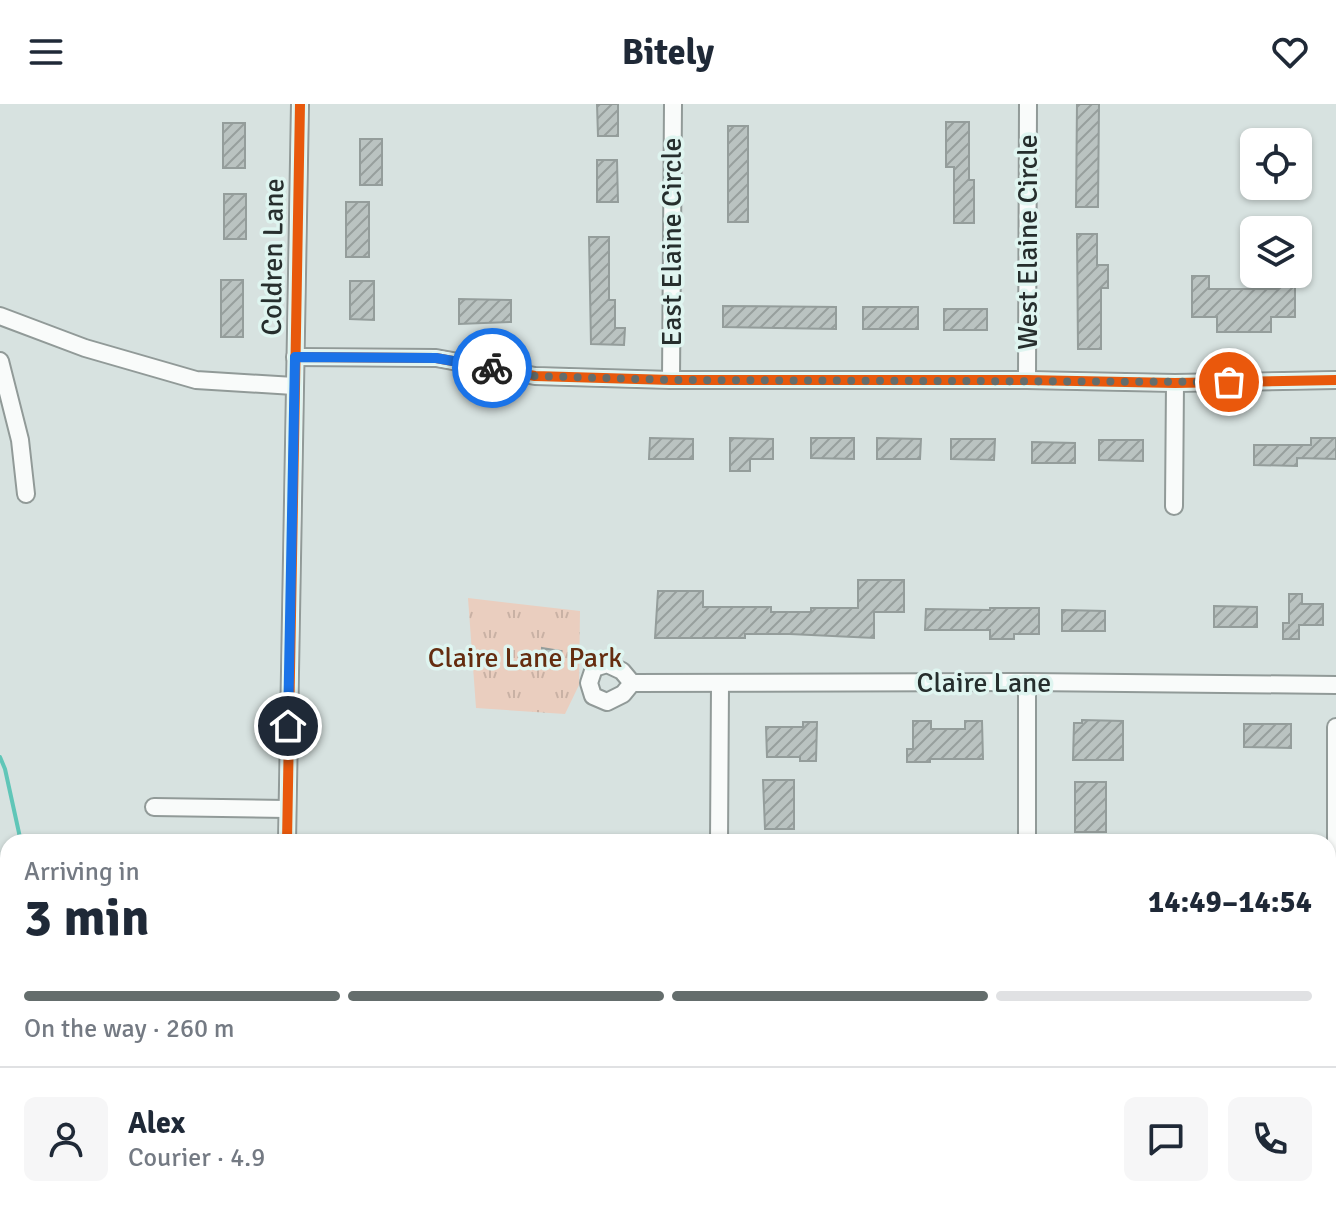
<!DOCTYPE html>
<html lang="en">
<head>
<meta charset="utf-8">
<style>
  :root { --surface:#fff; --page:#f6f6f7; --text:#1f2937; --muted:#747a83; --line:#e0e1e3; --accent:#646d6c }
  body { margin:0; font-family:Signika,sans-serif; background:var(--page); color:var(--text); height:100vh; display:flex; flex-direction:column; font-size:30px; white-space:nowrap }
  * { box-sizing:border-box; margin:0 }
  p { font-size:26px; color:var(--muted) }
  .icon { flex:none; width:44px; height:44px; fill:none; stroke:currentColor; stroke-width:2; stroke-linecap:round; stroke-linejoin:round }
  .map { position:relative; flex:1; overflow:hidden }
  .panel { position:absolute; left:0px; top:730px; width:1336px; height:394px; display:flex; flex-direction:column; background:var(--surface); border-radius:24px 24px 0 0; box-shadow:0 2px 6px #0004 }
  .panel>* { flex:none }
  .buttons { position:absolute; left:1240px; top:24px; display:grid; gap:16px }
  .buttons a { display:grid; place-items:center; width:72px; height:72px; border-radius:12px; background:var(--surface); box-shadow:0 2px 6px #0004; font-size:40px }
  .pin { position:absolute; display:grid; place-items:center; width:68px; height:68px; color:#fff; margin:-34px; border:4px solid #fff; border-radius:50%; box-shadow:0 2px 8px #0007 }
  .courier { position:absolute; display:grid; place-items:center; width:80px; height:80px; margin:-40px; border:6px solid #1a73e8; border-radius:50%; background:#fff; color:#222; box-shadow:0 2px 10px #0007 }
  .headline em { font-style:normal; font-weight:700 }
  .headline div { display:flex; flex-direction:column-reverse }
  .headline { display:flex; align-items:center; justify-content:space-between; height:136px; padding:0 24px }
  h1 { font-size:52px; font-weight:700; line-height:60px }
  .bar { display:grid; grid-template-columns:repeat(4,1fr); gap:12px 8px; align-content:center; height:96px; padding:0 24px }
  .bar i { height:10px; border-radius:6px; background:var(--line) }
  .bar .selected { background:var(--accent) }
  .bar p { grid-column:span 4 }
  .line { display:flex; align-items:center; gap:20px; padding:0 24px; border-top:2px solid var(--line) }
  .line div { flex:1 }
  .round { display:grid; place-items:center; flex:none; width:84px; height:84px; border-radius:12px; background:var(--page) }
  header { display:flex; justify-content:space-between; align-items:center; height:104px; padding:0 24px; background:var(--surface); font-size:36px; font-weight:700 }
  .map>svg:first-child { display:block }
  .park { fill:url(#park-tufts) }
  .lines { fill:none; stroke-linecap:round; stroke-linejoin:round }
  .stream { stroke:#60c6b8; stroke-width:4 }
  .building { fill:url(#building-hatch); stroke:#949d9b; stroke-width:2 }
  .minor-casing { stroke:#919a98; stroke-width:20 }
  .minor { stroke:#f9fbfa; stroke-width:16 }
  .cycleway-casing { stroke:#dff5f0; stroke-width:15 }
  .cycleway { stroke:#e8590c; stroke-width:10 }
  .done { stroke:#646d6c; stroke-width:8; stroke-dasharray:0 14.4 }
  .route { stroke:#1a73e8; stroke-width:10 }
  .labels { text-anchor:middle; dominant-baseline:central; stroke-width:7; stroke-linejoin:round; paint-order:stroke }
  .street-label { font-size:28px; fill:#262e2d; stroke:#dff5f0 }
  .park-label { font-size:28px; fill:#652d10; stroke:#dff5f0 }
</style>
</head>
<body>
<header><svg class="icon" aria-label="menu" viewBox="0 0 24 24"><path d="M4 6h16M4 12h16M4 18h16"/></svg>Bitely<svg class="icon" aria-label="heart" viewBox="0 0 24 24"><path d="M12 20l-8-8c-3-5 5-10 8-4 3-6 11-1 8 4z"/></svg></header>
<div class="map">
<svg width="1336" height="1123" viewBox="0 0 1336 1123">
  <defs>
    <pattern id="park-tufts" width="24" height="20" patternUnits="userSpaceOnUse" patternTransform="scale(2)"><rect width="24" height="20" fill="#eacebf"/><path d="M3 7l-1-3M5 7V3M7 7l1-3M15 17l-1-3M17 17v-4M19 17l1-3" fill="none" stroke="#c9b1a4"/></pattern>
    <pattern id="building-hatch" width="6" height="6" patternUnits="userSpaceOnUse" patternTransform="scale(2)"><rect width="6" height="6" fill="#bac3c1"/><path d="M-1 1l2-2M0 6l6-6M5 7l2-2" fill="none" stroke="#979f9d"/></pattern>
  </defs>
  <rect width="100%" height="100%" fill="#d7e2e0"/>
  <polygon class="park" points="468,494 580,507 579,581 565,610 476,604"/>
  <g class="lines">
    <g class="stream">
      <polyline points="0,653 5,665 21,738"/>
      <polyline points="8,1123 8,1116"/>
    </g>
  </g>
  <g class="building">
    <polygon points="597,0 618,0 618,32 598,32"/>
    <polygon points="1077,0 1099,0 1098,103 1076,103"/>
    <polygon points="946,18 969,18 969,76 974,76 974,119 954,119 954,63 946,63"/>
    <rect x="223" y="19" width="22" height="45"/>
    <rect x="728" y="22" width="20" height="96"/>
    <rect x="360" y="35" width="22" height="46"/>
    <polygon points="597,56 617,56 618,98 597,98"/>
    <rect x="224" y="90" width="22" height="45"/>
    <rect x="346" y="98" width="23" height="55"/>
    <polygon points="1077,130 1097,130 1097,161 1108,161 1108,184 1101,184 1101,245 1078,245"/>
    <polygon points="589,133 609,133 609,196 615,196 615,224 625,224 624,241 591,240"/>
    <polygon points="1192,172 1209,172 1209,185 1278,185 1278,172 1295,172 1295,213 1271,213 1271,228 1217,228 1217,213 1192,213"/>
    <rect x="221" y="176" width="22" height="57"/>
    <polygon points="350,177 374,177 374,216 350,215"/>
    <polygon points="459,195 511,196 511,218 459,220"/>
    <polygon points="723,202 836,203 836,225 723,223"/>
    <rect x="863" y="203" width="55" height="22"/>
    <rect x="944" y="205" width="43" height="21"/>
    <polygon points="650,334 693,335 693,355 649,355"/>
    <polygon points="730,334 773,335 773,355 750,355 750,367 730,367"/>
    <polygon points="811,334 854,334 854,355 811,354"/>
    <polygon points="877,334 921,335 920,355 877,355"/>
    <polygon points="1311,334 1336,334 1336,355 1297,354 1297,362 1254,361 1254,341 1311,341"/>
    <polygon points="951,335 995,335 994,356 951,355"/>
    <polygon points="1099,336 1143,336 1143,357 1099,356"/>
    <polygon points="1032,338 1075,339 1075,359 1032,359"/>
    <polygon points="858,476 904,476 904,508 874,508 874,534 790,530 745,530 745,534 655,534 658,487 703,487 703,503 771,503 771,508 811,508 811,504 858,504"/>
    <polygon points="1289,490 1302,490 1302,500 1323,500 1323,521 1299,521 1299,535 1283,535 1283,519 1289,519"/>
    <polygon points="1214,502 1257,503 1257,523 1214,523"/>
    <polygon points="990,504 1039,504 1039,530 1014,530 1014,535 990,535 990,526 925,526 926,505 990,506"/>
    <polygon points="1062,506 1105,507 1105,527 1062,527"/>
    <polygon points="542,544 561,547 560,564 541,563"/>
    <polygon points="1082,616 1123,617 1123,656 1073,656 1074,619 1082,619"/>
    <polygon points="913,617 931,617 931,625 965,625 965,617 982,617 983,655 930,655 930,658 907,658 907,645 913,645"/>
    <polygon points="803,618 817,618 816,657 800,657 800,653 767,653 766,623 803,623"/>
    <polygon points="1244,620 1291,620 1291,644 1244,643"/>
    <polygon points="763,676 794,676 794,725 765,725"/>
    <rect x="1075" y="678" width="31" height="50"/>
  </g>
  <g class="lines">
    <g class="minor-casing">
      <g id="minor">
        <polyline points="0,212 85,244 196,276 294,282"/>
        <polyline points="295,253 436,254 535,272 671,276 1027,276 1175,279 1336,276"/>
        <polyline points="0,257 20,336 26,390"/>
        <polyline points="671,276 673,0"/>
        <polyline points="1027,276 1028,0"/>
        <polyline points="1174,402 1175,279"/>
        <polygon points="607,560 622,567 632,579 623,590 607,598 593,592 589,579 594,564"/>
        <polyline points="632,579 1027,578 1336,581"/>
        <polyline points="1336,623 1336,1068"/>
        <polyline points="154,703 286,705"/>
        <polyline points="287,738 300,0"/>
        <polyline points="719,738 720,581"/>
        <polyline points="1027,738 1027,578"/>
        <polyline points="434,1123 439,1120 452,1123"/>
        <polyline points="718,1123 718,1116"/>
        <polyline points="1024,1123 1024,1116"/>
      </g>
    </g>
    <use href="#minor" class="minor"/>
    <g class="cycleway-casing">
      <g id="cycleway">
        <polyline points="295,253 436,254 535,272 671,276 1027,276 1175,279 1336,276"/>
        <polyline points="287,738 300,0"/>
      </g>
    </g>
    <use href="#cycleway" class="cycleway"/>
  </g>
  <g class="lines">
    <polyline class="done" points="492,264 535,272 671,276 1229,278"/>
    <polyline class="route" points="288,622 295,253 436,254 492,264"/>
  </g>
  <g class="labels">
    <g class="street-label">
      <text transform="translate(672 138) rotate(-90)">East Elaine Circle</text>
      <text transform="translate(1028 138) rotate(-90)">West Elaine Circle</text>
      <text transform="translate(273 153) rotate(-89)">Coldren Lane</text>
      <text x="984" y="579">Claire Lane</text>
    </g>
    <g class="park-label">
      <text x="525" y="554">Claire Lane Park</text>
    </g>
  </g>
</svg>
<div class="buttons">
<a><svg class="icon" aria-label="locate" viewBox="0 0 24 24"><circle cx="12" cy="12" r="6"/><path d="M12 2v4M12 18v4M2 12h4M18 12h4"/></svg></a>
<a><svg class="icon" aria-label="layers" viewBox="0 0 24 24"><path d="M12 4l9 5-9 5-9-5zM3 14l9 5 9-5"/></svg></a>
</div>
<div class="pin" style="left:1229px;top:278px;background:#ea580c"><svg class="icon" aria-label="bag" viewBox="0 0 24 24"><path d="M5 8h14l-1 12H6zM9 8a3 3 0 0 1 6 0"/></svg></div>
<div class="pin" style="left:288px;top:622px;background:#1f2937"><svg class="icon" aria-label="home" viewBox="0 0 24 24"><path d="M3 11l9-7 9 7M6 9v11h12V9"/></svg></div>
<div class="courier" style="left:492px;top:264px"><svg class="icon" aria-label="bike" viewBox="0 0 24 24"><circle cx="6" cy="16" r="4"/><circle cx="18" cy="16" r="4"/><path d="M6 16l4-8h5l3 8M10 8l3 8H6M13 5h3"/></svg></div>
<section class="panel">
<div class="headline"><div><h1>3 min</h1><p>Arriving in</p></div><em>14:49–14:54</em></div>
<div class="bar"><i class="selected"></i><i class="selected"></i><i class="selected"></i><i></i><p>On the way · 260 m</p></div>
<div class="line" style="height:144px"><a class="round"><svg class="icon" aria-label="person" viewBox="0 0 24 24"><circle cx="12" cy="8" r="4"/><path d="M4 21q1-7 8-7t8 7"/></svg></a><div><b>Alex</b><p>Courier · 4.9</p></div><a class="round"><svg class="icon" aria-label="chat" viewBox="0 0 24 24"><path d="M4 5h16v11H9l-5 4z"/></svg></a><a class="round"><svg class="icon" aria-label="phone" viewBox="0 0 24 24"><path d="M5 4h4l2 5-3 2q2 4 5 5l2-3 5 2v4C11 20 4 13 5 4z"/></svg></a></div>
</section>
</div>
</body>
</html>
